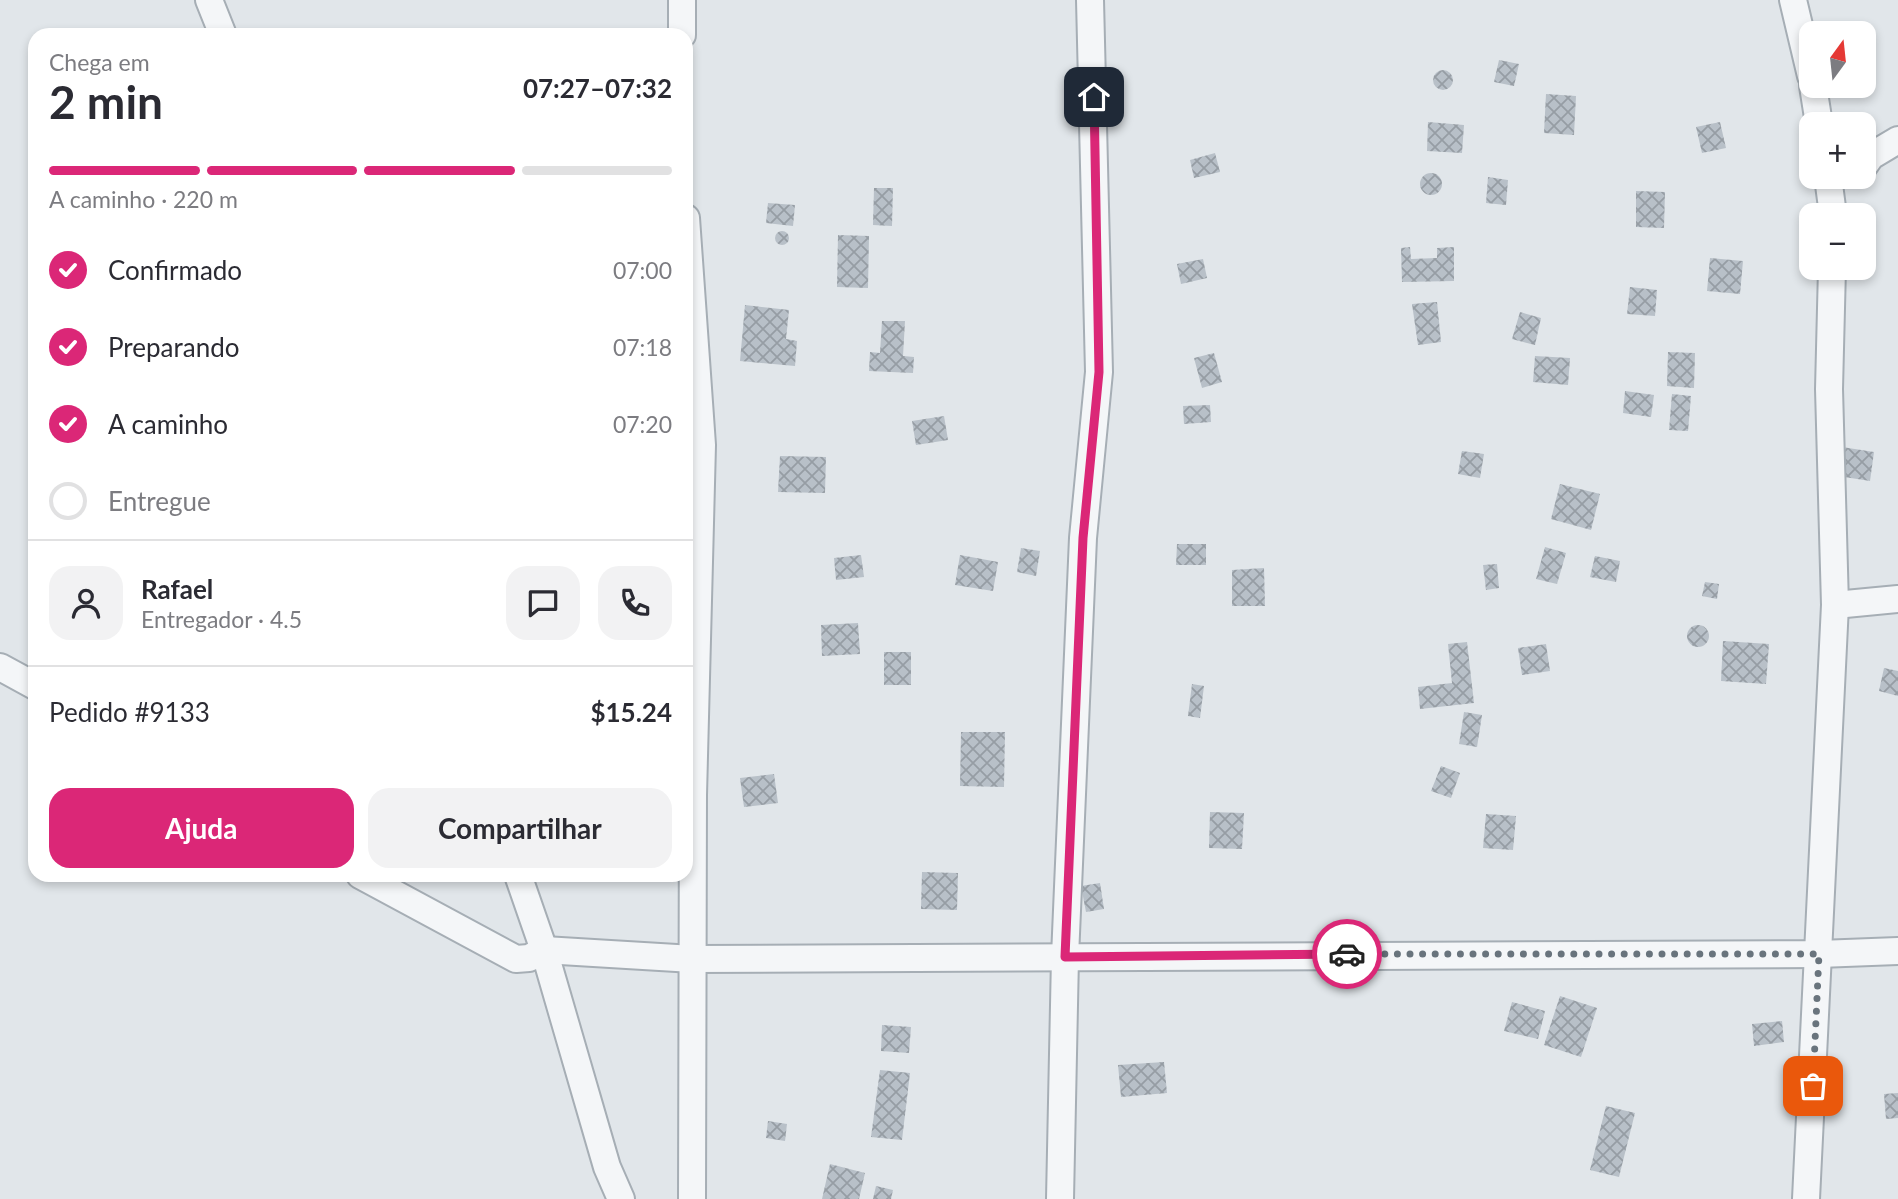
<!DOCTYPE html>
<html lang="pt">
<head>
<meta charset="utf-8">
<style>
  :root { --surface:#fff; --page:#f2f2f3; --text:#2b2b33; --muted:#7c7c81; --line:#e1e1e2; --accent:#db2777 }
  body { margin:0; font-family:Lato,sans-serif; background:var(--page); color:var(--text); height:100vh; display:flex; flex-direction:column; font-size:26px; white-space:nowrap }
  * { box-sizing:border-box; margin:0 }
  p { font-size:23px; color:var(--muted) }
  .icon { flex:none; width:38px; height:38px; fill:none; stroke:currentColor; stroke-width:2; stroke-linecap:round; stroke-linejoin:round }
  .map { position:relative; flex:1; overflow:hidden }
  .drawer { position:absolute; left:28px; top:28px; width:665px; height:854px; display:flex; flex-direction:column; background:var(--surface); border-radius:21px; box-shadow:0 4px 10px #0003 }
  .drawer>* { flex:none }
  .needle { width:46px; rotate:15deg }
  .controls { position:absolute; left:1799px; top:21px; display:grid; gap:14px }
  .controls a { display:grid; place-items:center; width:77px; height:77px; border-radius:14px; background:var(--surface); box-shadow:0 4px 10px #0003; font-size:35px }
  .pin { position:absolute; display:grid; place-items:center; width:60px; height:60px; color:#fff; margin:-30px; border-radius:14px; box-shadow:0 4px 10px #0006 }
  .courier { position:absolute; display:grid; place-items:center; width:70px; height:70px; margin:-35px; border:5px solid #db2777; border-radius:50%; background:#fff; color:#222; box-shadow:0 2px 9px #0007 }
  .headline em { font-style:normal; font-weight:700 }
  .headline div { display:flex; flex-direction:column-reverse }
  .headline { display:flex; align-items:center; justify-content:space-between; height:119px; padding:0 21px }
  h1 { font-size:46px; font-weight:700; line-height:52px }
  .bar { display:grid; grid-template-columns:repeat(4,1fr); gap:10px 7px; align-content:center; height:84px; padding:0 21px }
  .bar i { height:9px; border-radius:5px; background:var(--line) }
  .bar .selected { background:var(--accent) }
  .bar p { grid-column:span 4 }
  .line { display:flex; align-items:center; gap:18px; padding:0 21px; border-top:2px solid var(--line) }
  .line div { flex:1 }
  .round { display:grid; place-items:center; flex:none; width:74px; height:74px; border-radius:21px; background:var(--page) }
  ol { padding:0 21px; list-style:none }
  li { display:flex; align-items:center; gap:21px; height:77px }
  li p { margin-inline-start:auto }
  li .icon { padding:7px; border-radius:50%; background:var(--accent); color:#fff; stroke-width:4 }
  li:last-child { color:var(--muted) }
  li i { width:38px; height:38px; border:4px solid var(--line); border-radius:50% }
  .action { display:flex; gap:14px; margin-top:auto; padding:14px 21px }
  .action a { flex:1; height:80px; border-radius:21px; background:var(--accent); color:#fff; font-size:28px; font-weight:700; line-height:80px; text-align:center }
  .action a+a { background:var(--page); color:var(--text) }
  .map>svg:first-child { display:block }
  .building { fill:url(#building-cross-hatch) }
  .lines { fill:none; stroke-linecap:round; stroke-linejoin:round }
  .minor-casing { stroke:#a6aeb5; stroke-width:30 }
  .minor { stroke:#f4f6f8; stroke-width:26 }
  .done { stroke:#69747d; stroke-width:7; stroke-dasharray:0 12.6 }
  .route { stroke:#db2777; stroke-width:9 }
</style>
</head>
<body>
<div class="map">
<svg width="1898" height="1199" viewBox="0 0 1898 1199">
  <defs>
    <pattern id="building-cross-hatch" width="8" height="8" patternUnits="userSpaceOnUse" patternTransform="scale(1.75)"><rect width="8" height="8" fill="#b8c0c8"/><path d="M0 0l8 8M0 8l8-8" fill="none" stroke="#969da4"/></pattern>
  </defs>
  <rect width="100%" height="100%" fill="#e1e6ea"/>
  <g class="building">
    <polygon points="1499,60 1519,64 1514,86 1494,82"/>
    <circle cx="1443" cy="80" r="10"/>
    <polygon points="1546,94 1576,96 1574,135 1544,133"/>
    <polygon points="1428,122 1464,125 1462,153 1427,151"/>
    <polygon points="1720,122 1726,148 1702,153 1696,127"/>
    <polygon points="1215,153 1220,172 1194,178 1190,160"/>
    <circle cx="1431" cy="184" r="11"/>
    <polygon points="1488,177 1508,180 1506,205 1486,203"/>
    <polygon points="874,188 893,188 892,226 873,225"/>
    <polygon points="1636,191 1665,192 1664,228 1636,227"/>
    <polygon points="768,203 795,205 793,226 766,223"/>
    <circle cx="782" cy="238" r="7"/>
    <polygon points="838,235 869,236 868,288 837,287"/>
    <polygon points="1410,247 1411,259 1437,258 1437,248 1454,247 1454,281 1402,282 1401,248"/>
    <polygon points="1710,258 1743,261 1740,294 1707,291"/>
    <polygon points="1203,259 1207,278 1181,284 1177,264"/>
    <polygon points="1630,287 1657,290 1655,316 1627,314"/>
    <polygon points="1437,302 1441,342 1418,345 1412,304"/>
    <polygon points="745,305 789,310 786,339 797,341 795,366 740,361"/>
    <polygon points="1520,312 1541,318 1535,345 1512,339"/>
    <polygon points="882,321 905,321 903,356 914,357 913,373 869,371 870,352 880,353"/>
    <polygon points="1668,352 1695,353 1694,388 1667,386"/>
    <polygon points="1214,353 1222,382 1202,388 1194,358"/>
    <polygon points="1535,356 1570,358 1568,385 1533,382"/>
    <polygon points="1625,391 1654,395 1651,417 1623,413"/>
    <polygon points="1672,394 1691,396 1688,431 1669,430"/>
    <polygon points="1210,405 1211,422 1184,424 1183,406"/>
    <polygon points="944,416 948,440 916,445 912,421"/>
    <polygon points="1842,447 1874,452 1870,481 1838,476"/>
    <polygon points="1462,451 1484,454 1480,478 1458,474"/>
    <polygon points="780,456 826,457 825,493 778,492"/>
    <polygon points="1560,484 1600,494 1591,530 1551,519"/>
    <polygon points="1177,544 1206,544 1206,565 1176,565"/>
    <polygon points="1545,547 1566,553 1557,584 1536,579"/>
    <polygon points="1021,548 1040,551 1036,576 1017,572"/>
    <polygon points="861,555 864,577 836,580 834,558"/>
    <polygon points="960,555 998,562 993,591 955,585"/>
    <polygon points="1595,556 1620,561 1616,582 1590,577"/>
    <polygon points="1497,564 1499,588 1486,590 1483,565"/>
    <polygon points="1264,568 1265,606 1232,606 1232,570"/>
    <polygon points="1705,582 1719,584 1717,599 1702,596"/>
    <polygon points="858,623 860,654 822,656 821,625"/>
    <circle cx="1698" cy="636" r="11"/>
    <polygon points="1723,641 1769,644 1766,684 1721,681"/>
    <polygon points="1467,642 1474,703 1420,709 1418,687 1452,683 1448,644"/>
    <polygon points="1546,644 1550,671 1522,675 1518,648"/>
    <rect x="884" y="652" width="27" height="33"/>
    <polygon points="1884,668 1898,671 1898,696 1879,691"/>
    <polygon points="1192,684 1204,686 1200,718 1188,716"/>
    <polygon points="1464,712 1482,715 1477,747 1459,744"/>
    <polygon points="961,732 1005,732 1004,787 960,786"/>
    <polygon points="1441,766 1460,773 1451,798 1431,791"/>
    <polygon points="774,774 778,803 744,807 740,778"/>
    <polygon points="1210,812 1244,813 1242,849 1209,848"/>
    <polygon points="1486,814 1516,816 1513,850 1483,848"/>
    <polygon points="922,872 958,873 957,910 921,909"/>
    <polygon points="1100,883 1104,909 1086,912 1081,886"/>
    <polygon points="1560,996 1597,1008 1581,1057 1544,1045"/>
    <polygon points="1512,1002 1545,1011 1538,1039 1504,1031"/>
    <polygon points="1782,1021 1784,1042 1754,1046 1752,1024"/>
    <polygon points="882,1025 911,1027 909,1053 881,1051"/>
    <polygon points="1164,1062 1167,1093 1121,1097 1118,1065"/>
    <polygon points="880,1070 910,1073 902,1140 871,1137"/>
    <polygon points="1898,1093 1898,1118 1886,1119 1884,1094"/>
    <polygon points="1606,1106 1635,1113 1619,1177 1590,1170"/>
    <polygon points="768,1121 787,1124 785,1141 766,1138"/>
    <polygon points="830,1164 865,1173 859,1199 822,1199"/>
    <polygon points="876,1186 893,1190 891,1199 873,1199"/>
  </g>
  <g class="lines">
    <g class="minor-casing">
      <g id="minor">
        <polyline points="209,0 223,35"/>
        <polyline points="1793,0 1811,76"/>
        <polyline points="682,35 682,0"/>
        <polyline points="1813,86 1819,124"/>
        <polyline points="1864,166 1871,156 1898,140"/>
        <polyline points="1828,177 1833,215"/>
        <polyline points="686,218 702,445 693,795 692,1199"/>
        <polyline points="1835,605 1898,599"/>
        <polyline points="0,667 35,686"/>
        <polyline points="360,875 516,959 529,958 544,950 693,959 1819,954 1898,951"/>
        <polyline points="518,875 544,950 607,1167 621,1199"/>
        <polyline points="1060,1199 1065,957 1083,538 1099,372 1090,0"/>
        <polyline points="1806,1199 1835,605 1829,389 1832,268"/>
      </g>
    </g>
    <use href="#minor" class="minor"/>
  </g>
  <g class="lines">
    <polyline class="done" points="1347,954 1819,954 1813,1086"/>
    <polyline class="route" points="1094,97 1099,372 1083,538 1065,957 1347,954"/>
  </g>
</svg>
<div class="controls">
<a><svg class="needle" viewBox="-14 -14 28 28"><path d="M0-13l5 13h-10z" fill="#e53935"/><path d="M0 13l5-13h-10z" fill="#7c7c81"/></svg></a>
<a>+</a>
<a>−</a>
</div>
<div class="pin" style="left:1813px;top:1086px;background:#ea580c"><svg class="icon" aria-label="bag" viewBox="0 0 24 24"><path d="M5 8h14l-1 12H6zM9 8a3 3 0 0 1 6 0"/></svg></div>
<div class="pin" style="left:1094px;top:97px;background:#1f2937"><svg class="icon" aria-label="home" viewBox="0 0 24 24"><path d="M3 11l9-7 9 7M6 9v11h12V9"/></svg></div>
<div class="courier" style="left:1347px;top:954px"><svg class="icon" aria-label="car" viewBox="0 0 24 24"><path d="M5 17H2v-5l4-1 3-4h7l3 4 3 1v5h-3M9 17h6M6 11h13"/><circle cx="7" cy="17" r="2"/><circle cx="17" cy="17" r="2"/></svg></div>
<section class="drawer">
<div class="headline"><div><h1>2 min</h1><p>Chega em</p></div><em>07:27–07:32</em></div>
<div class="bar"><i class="selected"></i><i class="selected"></i><i class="selected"></i><i></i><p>A caminho · 220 m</p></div>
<ol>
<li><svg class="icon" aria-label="check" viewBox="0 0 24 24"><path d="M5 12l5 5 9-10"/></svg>Confirmado<p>07:00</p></li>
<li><svg class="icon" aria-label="check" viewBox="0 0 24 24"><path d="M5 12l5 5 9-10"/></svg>Preparando<p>07:18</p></li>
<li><svg class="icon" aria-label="check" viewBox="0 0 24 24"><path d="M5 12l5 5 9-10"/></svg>A caminho<p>07:20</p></li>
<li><i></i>Entregue</li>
</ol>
<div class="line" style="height:126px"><a class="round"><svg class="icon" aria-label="person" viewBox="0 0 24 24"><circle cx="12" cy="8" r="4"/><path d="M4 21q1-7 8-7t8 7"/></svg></a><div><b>Rafael</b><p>Entregador · 4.5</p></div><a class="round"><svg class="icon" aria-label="chat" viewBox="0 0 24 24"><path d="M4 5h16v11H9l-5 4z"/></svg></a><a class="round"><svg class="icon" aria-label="phone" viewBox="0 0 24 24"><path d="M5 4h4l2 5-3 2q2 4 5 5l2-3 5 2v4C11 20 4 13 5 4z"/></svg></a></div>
<div class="line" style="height:91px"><div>Pedido #9133</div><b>$15.24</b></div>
<div class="action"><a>Ajuda</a><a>Compartilhar</a></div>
</section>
</div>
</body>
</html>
